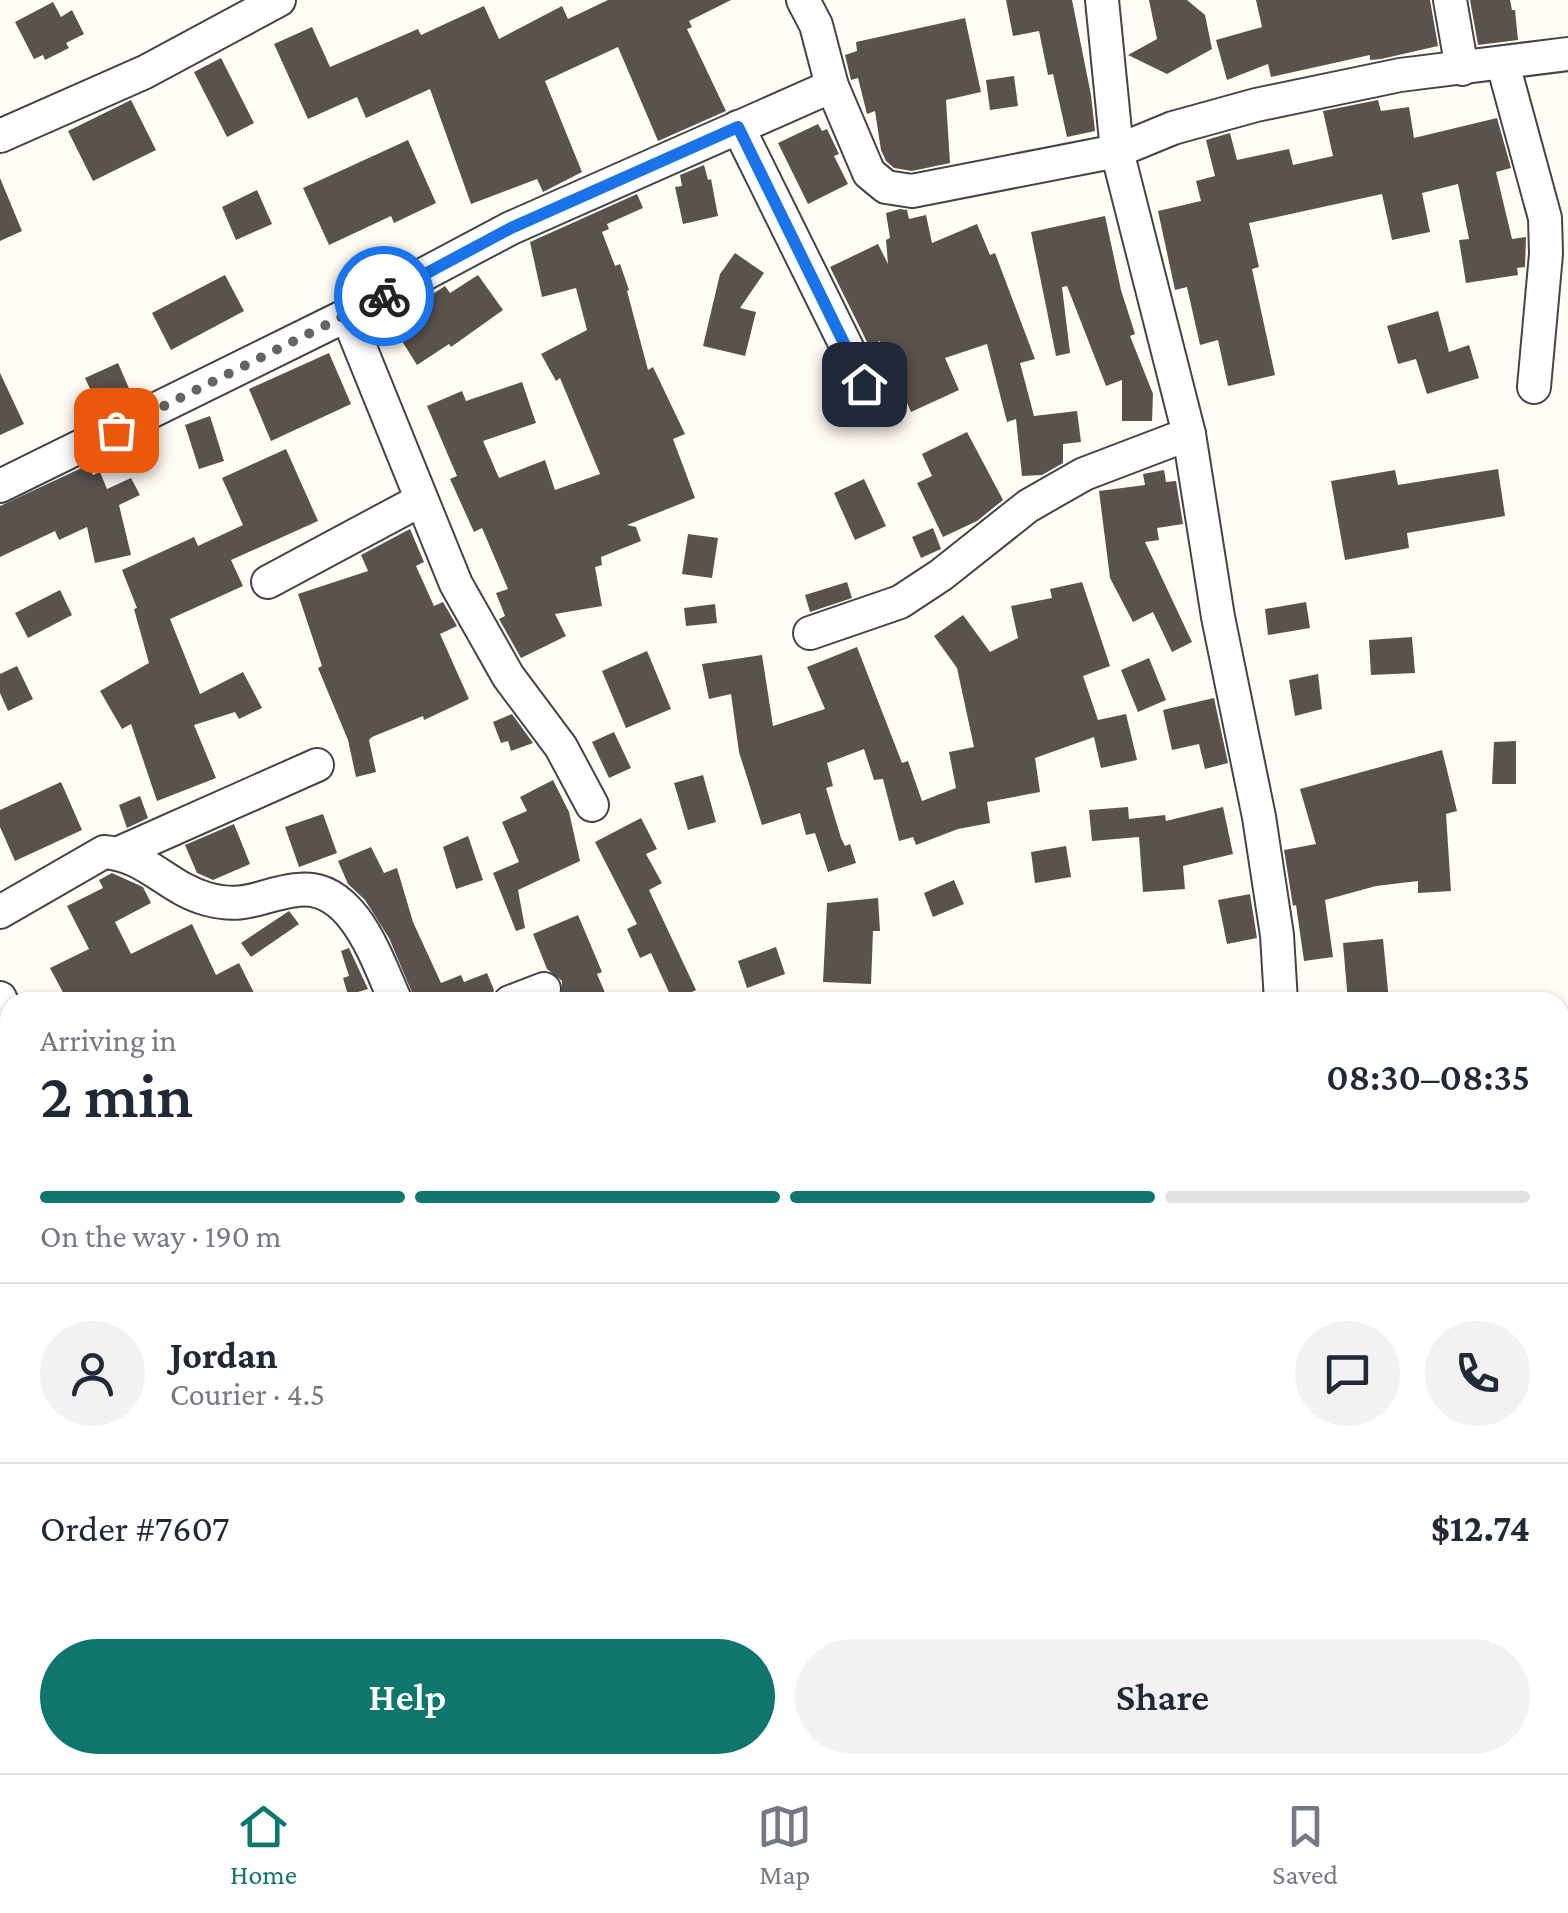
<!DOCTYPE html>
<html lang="en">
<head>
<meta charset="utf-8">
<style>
  :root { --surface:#fff; --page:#f2f2f3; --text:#1f2937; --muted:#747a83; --line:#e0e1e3; --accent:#0f766e }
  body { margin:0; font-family:"Crimson Pro",serif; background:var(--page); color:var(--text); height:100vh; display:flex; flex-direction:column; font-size:38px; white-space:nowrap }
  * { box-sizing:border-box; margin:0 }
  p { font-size:32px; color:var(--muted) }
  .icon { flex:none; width:55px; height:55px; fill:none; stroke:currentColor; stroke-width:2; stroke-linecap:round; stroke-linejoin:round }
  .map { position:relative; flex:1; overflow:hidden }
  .drawer { position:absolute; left:0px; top:992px; width:1570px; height:782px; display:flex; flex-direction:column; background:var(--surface); border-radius:30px 30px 0 0; box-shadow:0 2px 8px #0004 }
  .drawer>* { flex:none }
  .pin { position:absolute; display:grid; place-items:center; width:85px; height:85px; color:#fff; margin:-42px; border-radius:20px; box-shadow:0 5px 15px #0006 }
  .courier { position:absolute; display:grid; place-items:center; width:100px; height:100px; margin:-50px; border:8px solid #1a73e8; border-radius:50%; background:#fff; color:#222; box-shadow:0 2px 12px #0007 }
  .summary em { font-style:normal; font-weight:600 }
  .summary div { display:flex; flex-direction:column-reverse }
  .summary { display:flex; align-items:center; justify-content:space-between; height:170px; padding:0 40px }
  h1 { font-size:65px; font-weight:600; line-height:75px }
  .bar { display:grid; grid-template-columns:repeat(4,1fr); gap:15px 10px; align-content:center; height:120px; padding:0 40px }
  .bar i { height:12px; border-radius:8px; background:var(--line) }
  .bar .selected { background:var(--accent) }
  .bar p { grid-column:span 4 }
  .line { display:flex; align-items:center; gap:25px; padding:0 40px; border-top:2px solid var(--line) }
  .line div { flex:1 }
  .round { display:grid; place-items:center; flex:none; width:105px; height:105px; border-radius:52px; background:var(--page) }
  .action { display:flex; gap:20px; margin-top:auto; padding:20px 40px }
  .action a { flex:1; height:115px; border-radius:60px; background:var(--accent); color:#fff; font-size:40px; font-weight:600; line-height:115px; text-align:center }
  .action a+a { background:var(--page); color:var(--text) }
  .tabs { display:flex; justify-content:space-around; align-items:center; height:140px; border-top:2px solid var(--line); background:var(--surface); font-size:28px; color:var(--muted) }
  .tabs a { display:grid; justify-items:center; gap:5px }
  .tabs .selected { color:var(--accent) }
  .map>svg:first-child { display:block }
  .building { fill:#5a524d }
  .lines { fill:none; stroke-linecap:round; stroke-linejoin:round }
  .minor-casing { stroke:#444; stroke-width:36 }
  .minor { stroke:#fff; stroke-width:32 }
  .done { stroke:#646461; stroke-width:10; stroke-dasharray:0 18 }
  .route { stroke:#1a73e8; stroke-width:12 }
</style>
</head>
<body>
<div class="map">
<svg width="1568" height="1773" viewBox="0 0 1568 1773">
  <rect width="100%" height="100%" fill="#fffdf5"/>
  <g class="building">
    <polygon points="608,0 731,0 689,21 692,27 687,29 726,111 658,141 618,47 545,81 582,172 543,192 537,179 471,204 430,89 366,118 357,97 308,119 274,44 312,27 330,67 418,29 421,35 484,6 499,39 562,6 568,19"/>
    <polygon points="1006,0 1072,0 1091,95 1095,131 1067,137 1053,74 1048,75 1039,31 1013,36"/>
    <polygon points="1149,0 1187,0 1205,15 1212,49 1167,74 1128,55 1157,39"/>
    <polygon points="1256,0 1430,0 1438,46 1381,59 1370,60 1370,55 1271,77 1268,64 1227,80 1216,40 1262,27"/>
    <polygon points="1470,0 1510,0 1512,10 1515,10 1518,40 1478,45"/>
    <polygon points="53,2 61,17 72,10 84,34 66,43 69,48 45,60 43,55 34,59 15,22"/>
    <polygon points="965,18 981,92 946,100 950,163 912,171 894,168 886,161 881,150 875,111 867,114 858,78 851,80 845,55 857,51 856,42"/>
    <polygon points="221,58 254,123 227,137 194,72"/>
    <polygon points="1014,76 1018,106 990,110 986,80"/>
    <polygon points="131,100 156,150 93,181 68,131"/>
    <polygon points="1378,100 1381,111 1409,107 1414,138 1497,118 1511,168 1496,172 1512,239 1526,237 1525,267 1517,268 1518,275 1466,283 1459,240 1469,239 1458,184 1422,193 1430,232 1392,240 1382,194 1249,223 1259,267 1252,269 1275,375 1228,386 1218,340 1200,345 1187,287 1175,290 1158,211 1201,201 1196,181 1215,176 1206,140 1230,133 1237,160 1289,149 1293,165 1333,156 1323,111"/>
    <polygon points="818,124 822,131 827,129 839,154 834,156 848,184 808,204 778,143"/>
    <polygon points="408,140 436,203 394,223 391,216 329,245 303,188"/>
    <polygon points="704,165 708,180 711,179 718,216 683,224 675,187 682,186 680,175"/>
    <polygon points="0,178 22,231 0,241"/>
    <polygon points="257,190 272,224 236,240 222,207"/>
    <polygon points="637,194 643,208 607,224 609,229 602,232 615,266 620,264 629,290 627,291 648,370 653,367 685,434 673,439 695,498 627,525 636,527 641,541 601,557 602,565 595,567 602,606 555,614 566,636 521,658 499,619 505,616 496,593 508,589 482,528 474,532 450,479 457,476 427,406 462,391 466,401 522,382 536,423 483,441 499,478 545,460 555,490 600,474 560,378 556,381 541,354 587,330 576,288 542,297 530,242"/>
    <polygon points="900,209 907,210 909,219 926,215 932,243 977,224 990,255 995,253 1035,359 1020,363 1034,416 1077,411 1081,442 1063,444 1063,463 1042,475 1022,476 1016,419 1007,422 987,344 945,358 959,390 911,412 880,341 869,346 830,267 878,244 888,264 886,240 890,238 886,213"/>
    <polygon points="1105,216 1121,290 1135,334 1130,336 1153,394 1152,421 1122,421 1122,380 1106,386 1067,286 1062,287 1070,353 1056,356 1031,232"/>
    <polygon points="735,253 764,273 740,308 756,312 745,356 703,346 720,274"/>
    <polygon points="225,275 244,311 171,350 152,313"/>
    <polygon points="478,275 503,310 451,347 449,344 417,365 390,322 445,286 450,293"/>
    <polygon points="1438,311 1449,352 1469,345 1479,378 1427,394 1416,359 1398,364 1387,326"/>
    <polygon points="329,353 351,404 271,441 249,389"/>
    <polygon points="118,363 131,393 99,408 85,378"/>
    <polygon points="0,373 24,424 0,435"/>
    <polygon points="210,416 224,461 199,469 185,425"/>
    <polygon points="967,432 1003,500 977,521 943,537 917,483 932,476 922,454"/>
    <polygon points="286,449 318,521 231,560 243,586 170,619 200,694 243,672 262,708 239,719 235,712 194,725 216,778 157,801 131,724 122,729 100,691 149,663 134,609 137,608 122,570 194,537 198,546 243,525 222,478"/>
    <polygon points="88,465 93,475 100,472 107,489 131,478 140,495 119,505 131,555 95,563 87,527 59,540 55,531 0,557 0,506"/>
    <polygon points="1498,469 1505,516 1407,533 1409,548 1345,560 1331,481 1395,470 1398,485"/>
    <polygon points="1164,470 1166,482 1176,481 1183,524 1157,528 1159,540 1145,542 1192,642 1172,652 1153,612 1133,622 1110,578 1099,491 1145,485 1143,474"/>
    <polygon points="864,479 886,526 855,540 834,493"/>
    <polygon points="933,528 941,549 921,558 912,537"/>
    <polygon points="410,529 424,562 416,566 434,606 443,602 457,626 440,634 469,699 424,720 423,716 372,737 369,740 376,772 356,777 348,740 318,668 322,666 298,594 368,571 361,555"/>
    <polygon points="688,534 718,538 712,578 682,574"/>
    <polygon points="847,582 852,598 810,612 805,595"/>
    <polygon points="1082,582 1110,666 1083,676 1098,720 1126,714 1137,760 1101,768 1094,737 1035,758 1040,792 987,802 990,823 958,829 916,845 913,837 899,841 883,779 874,780 864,749 827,763 833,786 826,788 841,838 845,846 850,844 856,863 828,872 815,833 806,835 800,813 762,825 739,752 731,694 709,699 702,664 762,655 773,726 825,709 807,667 857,647 902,763 908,761 922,801 956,788 949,752 974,747 957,668 934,636 963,615 990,652 1018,638 1011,606 1052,598 1050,589"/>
    <polygon points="60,590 72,615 28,638 15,613"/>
    <polygon points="1306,602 1310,628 1268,635 1265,609"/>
    <polygon points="715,604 717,623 686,626 684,608"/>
    <polygon points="1412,637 1415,673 1371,675 1369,640"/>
    <polygon points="647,651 671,709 626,728 602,671"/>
    <polygon points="1149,658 1166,700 1138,712 1121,670"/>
    <polygon points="17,666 33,699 8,711 0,693 0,674"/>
    <polygon points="1318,674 1322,709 1295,716 1289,680"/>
    <polygon points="1214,698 1228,763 1205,769 1199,744 1172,750 1163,710"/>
    <polygon points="512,714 533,743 511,751 508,741 501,743 493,722"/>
    <polygon points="614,732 631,768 609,778 592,742"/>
    <polygon points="1516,741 1516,784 1492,784 1494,742"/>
    <polygon points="1442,750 1457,811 1446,814 1451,891 1418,893 1418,881 1376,886 1325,900 1333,957 1304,961 1296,905 1293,906 1284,850 1316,844 1300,789"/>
    <polygon points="703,775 716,822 688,830 674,783"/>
    <polygon points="553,780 569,812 580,861 518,890 525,928 516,931 493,873 519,862 502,822 527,811 520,797"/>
    <polygon points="61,782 82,830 15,861 0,827 0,810"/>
    <polygon points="140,796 148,818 127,828 119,805"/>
    <polygon points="1128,807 1129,819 1165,815 1166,821 1223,807 1233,854 1183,866 1185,889 1143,892 1139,837 1092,841 1089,810"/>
    <polygon points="323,814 337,853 299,867 285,827"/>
    <polygon points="641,818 657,849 646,854 662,883 649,890 696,990 673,1001 651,953 640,958 627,929 637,924 595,842"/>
    <polygon points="234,824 250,864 213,880 197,873 185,845"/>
    <polygon points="468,836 483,880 456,889 443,847"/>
    <polygon points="1066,846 1071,877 1035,883 1031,852"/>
    <polygon points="371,847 384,873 397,868 413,922 441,983 461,975 464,982 487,973 494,990 492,995 473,1002 416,1002 389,938 365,900 348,884 338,861"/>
    <polygon points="112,873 143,887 151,903 115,922 131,954 192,924 216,975 239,963 254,993 236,1002 68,1002 50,968 89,949 67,906 103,888 99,880"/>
    <polygon points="954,880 964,904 933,917 924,893"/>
    <polygon points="1250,894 1257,938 1227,944 1218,900"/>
    <polygon points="878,898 880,931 873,931 871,984 823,982 827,903"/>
    <polygon points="289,911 299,924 251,957 241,943"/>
    <polygon points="578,915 602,972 597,974 609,1002 561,1002 562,981 547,969 533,934"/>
    <polygon points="1383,939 1389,1001 1348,1002 1343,943"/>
    <polygon points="776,947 785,974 747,988 738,961"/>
    <polygon points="349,948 368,989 348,995 343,978 349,976 341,951"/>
  </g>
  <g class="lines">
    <g class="minor-casing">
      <g id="minor">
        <polyline points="803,0 816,25 832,86 869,173 886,187 912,191 1117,151 1173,128 1256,105 1400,75 1568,54"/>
        <polyline points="1102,0 1117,151 1189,434 1218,617 1259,817 1277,935 1281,1002"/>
        <polyline points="1450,0 1462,69"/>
        <polyline points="1503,64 1545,218 1546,254 1534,387"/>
        <polyline points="738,127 865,384"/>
        <polyline points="0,136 145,72 279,0"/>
        <polyline points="347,315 456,584 508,676 561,747 592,805"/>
        <polyline points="0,486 347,315 511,228 832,86"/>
        <polyline points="268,582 421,500"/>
        <polyline points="810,633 900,602 941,575 1028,506 1084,474 1189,434"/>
        <polyline points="119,853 317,765"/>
        <path d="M 0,912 L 104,852 C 147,855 167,888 207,899 C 247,910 261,894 297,890 C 354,882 378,963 396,1002"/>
        <polyline points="0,998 10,1020"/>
        <polyline points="510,1002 544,989"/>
        <polyline points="0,1112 10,1107"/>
        <polyline points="1560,1479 1568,1489"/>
        <polyline points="1560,1568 1568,1562"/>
        <polyline points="467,1765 475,1773"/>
        <polyline points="735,1765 742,1773"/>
        <polyline points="988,1765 994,1773"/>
        <polyline points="1389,1765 1396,1773"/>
        <polyline points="801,1773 804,1765"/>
      </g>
    </g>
    <use href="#minor" class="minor"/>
  </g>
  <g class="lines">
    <polyline class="done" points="116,430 384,296"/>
    <polyline class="route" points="384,296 511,228 738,127 864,384"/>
  </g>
</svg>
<div class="pin" style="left:116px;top:430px;background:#ea580c"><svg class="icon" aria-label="bag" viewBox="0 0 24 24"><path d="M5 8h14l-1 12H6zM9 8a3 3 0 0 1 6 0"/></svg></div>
<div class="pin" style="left:864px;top:384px;background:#1f2937"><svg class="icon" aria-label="home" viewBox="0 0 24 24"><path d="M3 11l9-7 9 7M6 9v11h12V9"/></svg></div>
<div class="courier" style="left:384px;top:296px"><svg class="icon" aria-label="bike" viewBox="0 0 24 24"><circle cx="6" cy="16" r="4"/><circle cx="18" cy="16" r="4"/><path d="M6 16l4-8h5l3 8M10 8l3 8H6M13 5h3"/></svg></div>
<section class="drawer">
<div class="summary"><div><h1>2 min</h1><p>Arriving in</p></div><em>08:30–08:35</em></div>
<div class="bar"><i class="selected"></i><i class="selected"></i><i class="selected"></i><i></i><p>On the way · 190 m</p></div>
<div class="line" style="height:180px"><a class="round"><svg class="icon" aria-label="person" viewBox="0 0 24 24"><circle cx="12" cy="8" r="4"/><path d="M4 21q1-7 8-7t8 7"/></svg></a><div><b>Jordan</b><p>Courier · 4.5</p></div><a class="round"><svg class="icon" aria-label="chat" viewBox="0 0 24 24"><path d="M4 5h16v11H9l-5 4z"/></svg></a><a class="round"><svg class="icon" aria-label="phone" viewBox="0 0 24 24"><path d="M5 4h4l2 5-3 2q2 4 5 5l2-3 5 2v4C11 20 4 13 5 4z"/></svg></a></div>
<div class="line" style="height:130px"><div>Order #7607</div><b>$12.74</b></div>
<div class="action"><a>Help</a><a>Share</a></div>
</section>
</div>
<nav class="tabs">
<a class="selected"><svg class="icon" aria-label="home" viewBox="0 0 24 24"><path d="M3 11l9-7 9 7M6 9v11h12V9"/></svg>Home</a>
<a><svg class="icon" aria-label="map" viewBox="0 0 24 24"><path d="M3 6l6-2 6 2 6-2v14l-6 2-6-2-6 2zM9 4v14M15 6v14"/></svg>Map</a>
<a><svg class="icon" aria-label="saved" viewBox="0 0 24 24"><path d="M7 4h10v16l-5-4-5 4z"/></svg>Saved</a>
</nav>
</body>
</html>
